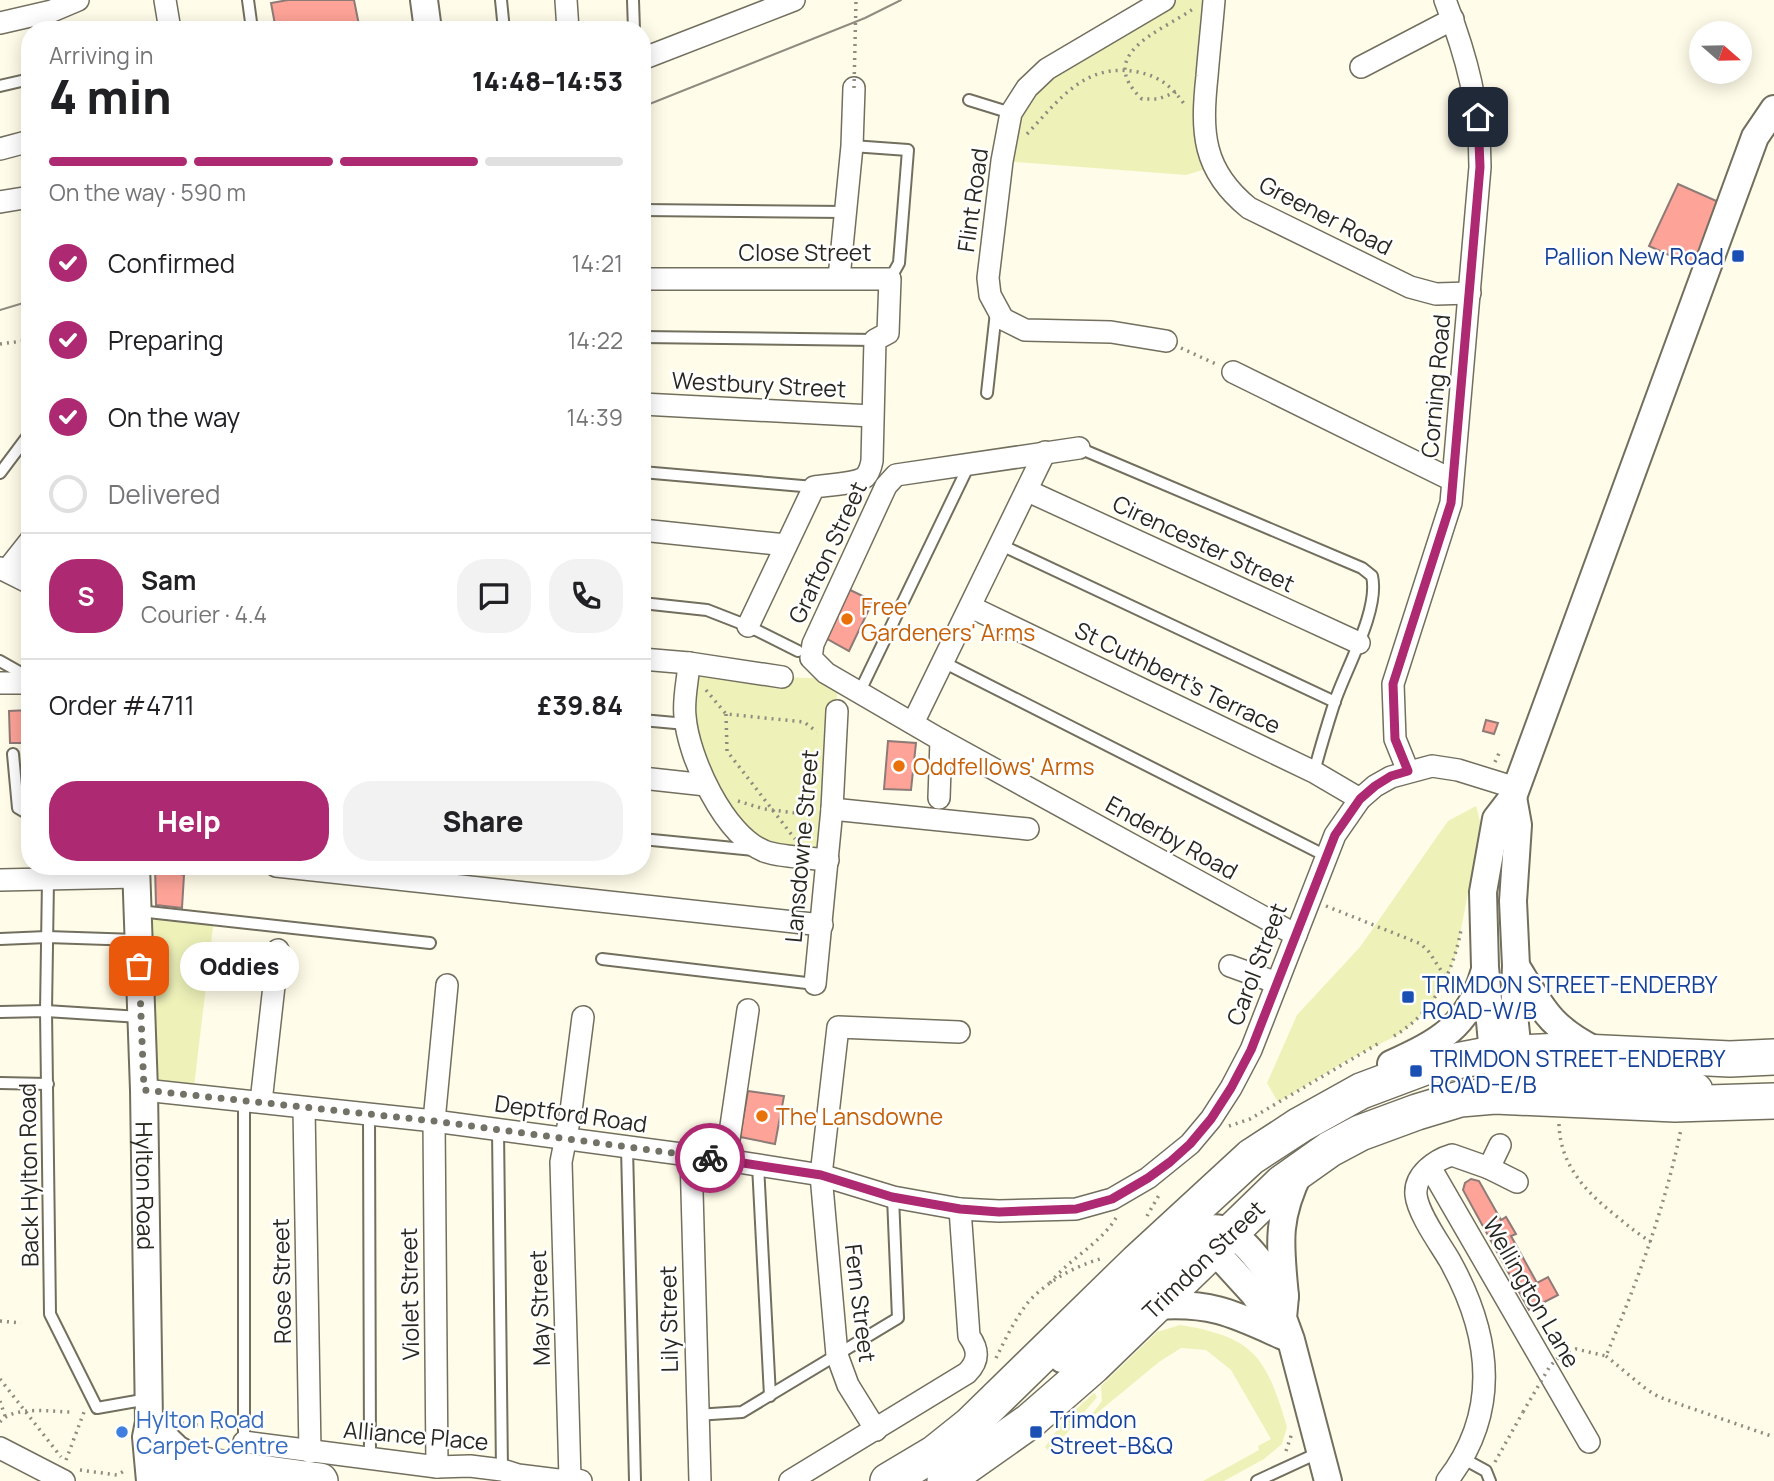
<!DOCTYPE html>
<html lang="en">
<head>
<meta charset="utf-8">
<style>
  :root { --surface:#fff; --page:#f2f2f2; --text:#202124; --muted:#757577; --line:#e0e0e0; --accent:#ad2971 }
  body { margin:0; font-family:Manrope,sans-serif; background:var(--page); color:var(--text); height:100vh; display:flex; flex-direction:column; font-size:26px; white-space:nowrap }
  * { box-sizing:border-box; margin:0 }
  p { font-size:23px; color:var(--muted) }
  .icon { flex:none; width:38px; height:38px; fill:none; stroke:currentColor; stroke-width:2; stroke-linecap:round; stroke-linejoin:round }
  .map { position:relative; flex:1; overflow:hidden }
  .details { position:absolute; left:21px; top:21px; width:630px; height:854px; display:flex; flex-direction:column; background:var(--surface); border-radius:28px; box-shadow:0 4px 18px #0003 }
  .details>* { flex:none }
  .needle { width:46px; rotate:110deg }
  .fabs { position:absolute; left:1689px; top:21px; display:grid; gap:14px }
  .fabs a { display:grid; place-items:center; width:63px; height:63px; border-radius:50%; background:var(--surface); box-shadow:0 4px 18px #0003; font-size:35px }
  .pin { position:absolute; display:grid; place-items:center; width:60px; height:60px; color:#fff; margin:-30px; border-radius:14px; box-shadow:0 4px 10px #0006 }
  .courier { position:absolute; display:grid; place-items:center; width:70px; height:70px; margin:-35px; border:5px solid #ad2971; border-radius:50%; background:#fff; color:#222; box-shadow:0 2px 9px #0007 }
  .bubble { position:absolute; height:49px; border-radius:24px; background:var(--surface); box-shadow:0 4px 18px #0003; font-size:23px; font-weight:800; line-height:49px; text-align:center }
  .head em { font-style:normal; font-weight:800 }
  .head div { display:flex; flex-direction:column-reverse }
  .head { display:flex; align-items:center; justify-content:space-between; height:119px; padding:0 28px }
  h1 { font-size:46px; font-weight:800; line-height:52px }
  .bar { display:grid; grid-template-columns:repeat(4,1fr); gap:10px 7px; align-content:center; height:84px; padding:0 28px }
  .bar i { height:9px; border-radius:5px; background:var(--line) }
  .bar .on { background:var(--accent) }
  .bar p { grid-column:span 4 }
  .line { display:flex; align-items:center; gap:18px; padding:0 28px; border-top:2px solid var(--line) }
  .line div { flex:1 }
  .round { display:grid; place-items:center; flex:none; width:74px; height:74px; border-radius:28px; background:var(--page) }
  ol { padding:0 28px; list-style:none }
  li { display:flex; align-items:center; gap:21px; height:77px }
  li p { margin-inline-start:auto }
  li .icon { padding:7px; border-radius:50%; background:var(--accent); color:#fff; stroke-width:4 }
  li:last-child { color:var(--muted) }
  li i { width:38px; height:38px; border:4px solid var(--line); border-radius:50% }
  .action { display:flex; gap:14px; margin-top:auto; padding:14px 28px }
  .action a { flex:1; height:80px; border-radius:28px; background:var(--accent); color:#fff; font-size:28px; font-weight:800; line-height:80px; text-align:center }
  .action a+a { background:var(--page); color:var(--text) }
  .map>svg:first-child { display:block }
  .green { fill:#eef2b9 }
  .building { fill:#fea397; stroke:#8e7a77; stroke-width:2 }
  .lines { fill:none; stroke-linecap:round; stroke-linejoin:round }
  .service-casing { stroke:#726f5f; stroke-width:14 }
  .minor-casing { stroke:#726f5f; stroke-width:24 }
  .tertiary-casing { stroke:#726f5f; stroke-width:30 }
  .secondary-casing { stroke:#726f5f; stroke-width:33 }
  .trunk-casing { stroke:#726f5f; stroke-width:38 }
  .path { stroke:#8e8c7f; stroke-width:3.5; stroke-dasharray:2 5; stroke-linecap:butt }
  .service { stroke:#fff; stroke-width:10 }
  .minor { stroke:#fff; stroke-width:21 }
  .tertiary { stroke:#fff; stroke-width:26 }
  .secondary { stroke:#fff; stroke-width:30 }
  .trunk { stroke:#fff; stroke-width:35 }
  .tram { stroke:#8e8c7f; stroke-width:2 }
  .path-bridge { stroke:#8e8c7f; stroke-width:3.5; stroke-dasharray:2 5; stroke-linecap:butt }
  .done { stroke:#737266; stroke-width:7; stroke-dasharray:0 12.6 }
  .route { stroke:#ad2971; stroke-width:9 }
  .transit-dot { fill:#1a4fb4; stroke:#fff; stroke-width:2.5 }
  .food-dot { fill:#e8710a; stroke:#fff; stroke-width:2.5 }
  .shop-dot { fill:#3f7fe0; stroke:#fff; stroke-width:2.5 }
  .labels { text-anchor:middle; dominant-baseline:central; stroke-width:5; stroke-linejoin:round; paint-order:stroke }
  .street-label { font-size:23px; fill:#282720; stroke:#fff }
  .transit-label { font-size:23px; fill:#164399; stroke:#fff; text-anchor:start }
  .food-label { font-size:23px; fill:#c56008; stroke:#fff; text-anchor:start }
  .shop-label { font-size:23px; fill:#366cbe; stroke:#fff; text-anchor:start }
</style>
</head>
<body>
<div class="map">
<svg width="1774" height="1481" viewBox="0 0 1774 1481">
  <rect width="100%" height="100%" fill="#fffce9"/>
  <g class="green">
    <polygon points="1164,0 1214,0 1203,110 1215,166 1186,175 1002,161 1027,88"/>
    <polygon points="689,663 782,677 838,679 828,860 748,840 691,745"/>
    <polygon points="30,751 30,815 18,808 13,754"/>
    <path d="M 1476,806 L 1481,825 L 1457,950 C 1448,982 1428,1014 1400,1033 C 1388,1041 1374,1046 1361,1053 C 1333,1068 1305,1086 1278,1102 L 1267,1083 L 1297,1015 L 1360,947 L 1448,821 Z"/>
    <polygon points="137,910 214,919 193,1095 144,1090"/>
    <path d="M 1180,1325 C 1255,1337 1266,1357 1287,1427 L 1282,1444 L 1264,1459 L 1224,1481 L 1203,1481 L 1259,1450 L 1258,1446 L 1271,1439 L 1231,1370 L 1206,1350 L 1181,1348 L 1159,1362 L 1085,1423 L 1102,1401 L 1101,1386 L 1157,1332 Z"/>
    <polygon points="1094,1393 1097,1397 1061,1440 1048,1450 1045,1447 1065,1419"/>
  </g>
  <g class="building">
    <polygon points="288,0 354,0 360,30 276,30 271,3"/>
    <polygon points="1678,184 1721,203 1693,266 1649,246"/>
    <polygon points="844,587 873,601 849,651 822,636"/>
    <polygon points="30,710 30,743 10,743 9,711"/>
    <polygon points="1486,720 1498,723 1494,734 1483,731"/>
    <polygon points="888,741 916,743 911,790 884,789"/>
    <polygon points="155,867 184,875 182,908 156,905"/>
    <polygon points="748,1091 784,1096 775,1144 740,1137"/>
    <polygon points="1471,1179 1479,1181 1501,1220 1506,1217 1516,1234 1511,1236 1537,1283 1548,1277 1558,1295 1529,1310 1463,1190 1465,1183"/>
  </g>
  <g class="lines">
    <g class="service-casing">
      <g id="service">
        <polyline points="248,0 251,22"/>
        <polyline points="501,0 504,30"/>
        <polyline points="633,0 634,30"/>
        <polyline points="0,86 30,79"/>
        <polyline points="969,100 1011,113"/>
        <polyline points="852,146 908,150 899,263 890,279"/>
        <polyline points="642,210 845,212"/>
        <polyline points="642,337 875,340"/>
        <polyline points="987,393 996,312"/>
        <path d="M 1079,448 L 1362,568 L 1372,576 C 1380,610 1345,670 1334,704 C 1327,726 1320,749 1314,772"/>
        <polyline points="642,472 814,487"/>
        <polyline points="0,473 30,433"/>
        <polyline points="1001,545 1335,702"/>
        <polyline points="642,603 707,610 748,626 798,651"/>
        <polyline points="0,661 30,678"/>
        <polyline points="943,662 1326,856"/>
        <polyline points="860,691 969,465"/>
        <polyline points="642,720 686,724"/>
        <polyline points="13,754 18,808 30,815"/>
        <polyline points="642,839 754,850"/>
        <polyline points="48,880 46,1011 50,1314 97,1408 148,1399"/>
        <polyline points="139,911 430,943"/>
        <polyline points="0,939 47,937 137,940"/>
        <polyline points="602,959 815,984"/>
        <polyline points="0,1012 46,1011 140,1017"/>
        <polyline points="0,1083 48,1084"/>
        <polyline points="244,1101 244,1442"/>
        <polyline points="369,1115 370,1458"/>
        <polyline points="498,1130 502,1470"/>
        <polyline points="627,1148 635,1481"/>
        <polyline points="758,1165 770,1396"/>
        <polyline points="696,1415 742,1412 898,1318 893,1197"/>
        <polyline points="1464,1459 1486,1471 1490,1481"/>
        <polyline points="1257,1481 1320,1452"/>
      </g>
    </g>
    <g class="minor-casing">
      <g id="minor">
        <polyline points="165,0 170,30"/>
        <polyline points="566,0 568,30"/>
        <polyline points="1164,0 1047,69 1027,88 1011,113 1002,161 988,278 990,295 1003,319 1025,330 1111,332 1166,341"/>
        <path d="M 1214,0 C 1212,25 1209,51 1207,76 C 1201,132 1202,170 1249,208 L 1410,287 L 1436,294 L 1470,293"/>
        <polyline points="0,23 52,11 78,0"/>
        <polyline points="642,59 794,0"/>
        <polyline points="1361,67 1453,19"/>
        <polyline points="0,149 30,141"/>
        <polyline points="0,202 30,197"/>
        <polyline points="839,278 852,146 854,88"/>
        <path d="M 642,279 L 890,279 L 888,333 L 875,340 L 872,461 C 871,466 869,473 865,477 C 856,484 826,485 814,487 L 748,626"/>
        <polyline points="1233,372 1452,480"/>
        <polyline points="642,404 872,416"/>
        <polyline points="1079,448 896,475 886,486 813,644 811,658 826,673 941,740 1296,935"/>
        <polyline points="1028,491 1359,643"/>
        <polyline points="642,530 786,545"/>
        <polyline points="0,568 30,583"/>
        <polyline points="7,570 30,541"/>
        <polyline points="971,607 1314,772 1360,799"/>
        <polyline points="642,659 689,663 782,677"/>
        <path d="M 689,663 C 688,680 683,699 685,716 C 688,757 724,835 764,851 C 778,857 811,858 828,860"/>
        <polyline points="0,683 30,683"/>
        <polyline points="913,723 1045,452"/>
        <path d="M 1408,771 L 1395,739 L 1393,684 L 1451,503 L 1480,167 C 1480,106 1467,57 1445,0"/>
        <polyline points="642,778 706,785"/>
        <polyline points="939,798 941,740"/>
        <polyline points="832,809 1028,829"/>
        <polyline points="276,866 822,925"/>
        <polyline points="0,880 136,877"/>
        <polyline points="1230,966 1277,983"/>
        <polyline points="815,984 832,809 837,711"/>
        <polyline points="144,1090 434,1121 726,1160 821,1175 893,1197 960,1209 999,1211 1076,1209 1112,1199 1148,1178 1190,1144 1211,1119 1231,1088 1251,1050 1335,835 1360,799 1375,786 1391,777 1432,766 1458,770 1516,788"/>
        <polyline points="261,1102 278,950"/>
        <polyline points="304,1108 310,1452"/>
        <polyline points="1500,1145 1489,1168 1517,1182"/>
        <polyline points="691,1155 700,1481"/>
        <polyline points="726,1160 748,1010"/>
        <polyline points="1430,1167 1589,1442"/>
        <polyline points="876,1430 848,1385 837,1355 821,1175 838,1027 959,1032"/>
        <polyline points="244,1442 437,1467 470,1466 502,1470 518,1475 558,1480 570,1478 581,1481"/>
        <polyline points="0,1448 64,1481"/>
        <polyline points="437,1467 434,1121 447,985"/>
        <polyline points="570,1478 561,1162 571,1111 583,1017"/>
        <path d="M 790,1481 L 967,1373 C 979,1361 979,1350 969,1336 L 960,1209"/>
        <path d="M 1447,1481 C 1501,1411 1491,1335 1450,1261 C 1440,1244 1418,1214 1416,1195 C 1414,1175 1435,1160 1452,1155 L 1489,1168"/>
      </g>
    </g>
    <g class="tertiary-casing">
      <g id="tertiary">
        <polyline points="424,0 428,30"/>
        <polyline points="1513,797 1518,825 1513,901 1516,966 1514,1015 1518,1052 1515,1070"/>
        <path id="s1" d="M 136,866 L 144,1090 L 149,1422 L 146,1437 L 150,1481"/>
        <path d="M 1516,966 C 1542,1008 1550,1028 1597,1051"/>
        <polyline points="1493,1054 1485,967 1483,892 1496,819 1513,797 1755,137 1774,109"/>
        <path d="M 1391,1064 C 1439,1042 1468,1027 1484,973"/>
        <polyline points="1206,1233 1213,1249 1254,1294 1267,1313 1283,1318"/>
        <path d="M 1285,1296 C 1280,1244 1276,1219 1300,1171"/>
        <path d="M 1156,1306 C 1212,1302 1234,1314 1283,1336"/>
        <path d="M 1062,1359 L 1185,1241 C 1195,1234 1207,1226 1221,1229 C 1243,1233 1272,1278 1285,1296 L 1283,1318 L 1291,1340 L 1328,1481"/>
        <polyline points="149,1422 177,1449 205,1465"/>
      </g>
    </g>
    <g class="secondary-casing">
      <polyline id="secondary" points="1493,1054 1500,1071 1514,1077 1575,1078 1697,1089"/>
    </g>
    <g class="trunk-casing">
      <g id="trunk">
        <polyline points="208,1466 320,1481"/>
        <path d="M 155,1481 C 173,1459 205,1459 227,1476"/>
        <polyline points="888,1481 935,1453 970,1425 1137,1262 1251,1157 1300,1125 1361,1091 1425,1067 1493,1054 1562,1051 1730,1059 1774,1057"/>
        <path id="s2" d="M 945,1481 L 1030,1421 L 1093,1366 L 1282,1183 L 1330,1149 L 1360,1133 L 1417,1112 L 1460,1099 L 1495,1096 L 1675,1104 L 1774,1101"/>
      </g>
    </g>
    <g class="path">
      <path d="M 1176,92 L 1158,99 L 1142,99 C 1094,54 1160,32 1193,9"/>
      <path d="M 1027,134 C 1060,99 1085,62 1138,72 C 1161,77 1172,87 1185,105"/>
      <polyline points="0,344 30,340"/>
      <polyline points="1181,348 1216,364"/>
      <polyline points="706,690 726,714 804,722 817,732"/>
      <polyline points="726,714 727,751 795,839"/>
      <polyline points="1495,762 1500,751"/>
      <polyline points="738,801 764,809 812,815"/>
      <polyline points="1326,906 1421,944 1429,952 1446,978"/>
      <path d="M 1394,1036 C 1433,1013 1453,973 1461,930"/>
      <path d="M 1559,1124 C 1560,1165 1586,1192 1615,1215 C 1627,1225 1638,1234 1651,1242"/>
      <polyline points="1229,1126 1250,1119 1381,1042"/>
      <polyline points="1147,1216 1159,1195"/>
      <path d="M 1050,1283 C 1069,1259 1100,1244 1116,1218"/>
      <polyline points="0,1321 21,1323"/>
      <path d="M 1562,1354 L 1576,1349 L 1606,1356 C 1637,1282 1665,1208 1681,1129"/>
      <polyline points="1606,1356 1646,1389 1659,1397 1774,1437"/>
      <path d="M 996,1358 C 1005,1340 1014,1321 1026,1305 C 1042,1284 1075,1266 1100,1259"/>
      <polyline points="0,1379 61,1457"/>
      <polyline points="0,1401 5,1416"/>
      <path d="M 0,1422 C 14,1405 52,1412 72,1412"/>
      <polyline points="182,1423 230,1429"/>
      <polyline points="1286,1451 1292,1433"/>
      <polyline points="66,1460 84,1412"/>
      <polyline points="1495,1462 1523,1412"/>
      <polyline points="80,1470 117,1475 126,1470"/>
    </g>
    <use href="#service" class="service"/>
    <use href="#minor" class="minor"/>
    <use href="#tertiary" class="tertiary"/>
    <use href="#secondary" class="secondary"/>
    <use href="#trunk" class="trunk"/>
    <g class="tram">
      <polyline points="642,107 865,18 901,0"/>
      <polyline points="0,310 30,301"/>
    </g>
    <g class="path-bridge">
      <polyline points="854,88 856,0"/>
      <polyline points="1523,1412 1550,1366 1562,1354"/>
    </g>
  </g>
  <g class="lines">
    <polyline class="done" points="139,966 144,1090 434,1121 710,1158"/>
    <polyline class="route" points="710,1158 821,1175 892,1197 960,1209 999,1212 1076,1209 1112,1199 1148,1178 1170,1162 1190,1144 1211,1119 1231,1088 1251,1050 1335,835 1360,799 1375,786 1391,776 1408,771 1395,739 1393,684 1451,503 1480,167 1478,117"/>
  </g>
  <g class="transit-dot">
    <rect x="1731" y="249" width="14" height="14" rx="3.5"/>
    <rect x="1401" y="990" width="14" height="14" rx="3.5"/>
    <rect x="1409" y="1064" width="14" height="14" rx="3.5"/>
    <rect x="1029" y="1425" width="14" height="14" rx="3.5"/>
  </g>
  <g class="food-dot">
    <circle cx="847" cy="619" r="7"/>
    <circle cx="899" cy="766" r="7"/>
    <circle cx="762" cy="1116" r="7"/>
  </g>
  <circle class="shop-dot" cx="122" cy="1432" r="7"/>
  <g class="labels">
    <g class="street-label">
      <text transform="translate(972 200) rotate(-82)">Flint Road</text>
      <text transform="translate(1326 215) rotate(27)">Greener Road</text>
      <text x="805" y="252">Close Street</text>
      <text transform="translate(759 384) rotate(3)">Westbury Street</text>
      <text transform="translate(1435 386) rotate(-85)">Corning Road</text>
      <text transform="translate(1204 543) rotate(25)">Cirencester Street</text>
      <text transform="translate(827 552) rotate(-65)">Grafton Street</text>
      <text transform="translate(1178 677) rotate(26)">St Cuthbert's Terrace</text>
      <text transform="translate(1172 837) rotate(29)">Enderby Road</text>
      <text transform="translate(801 846) rotate(-85)">Lansdowne Street</text>
      <text transform="translate(1256 964) rotate(-69)">Carol Street</text>
      <text transform="translate(571 1113) rotate(8)">Deptford Road</text>
      <text transform="translate(28 1175) rotate(-91)">Back Hylton Road</text>
      <text stroke="none"><textPath href="#s1" startOffset="320">Hylton Road</textPath></text>
      <text stroke="none"><textPath href="#s2" startOffset="341">Trimdon Street</textPath></text>
      <text transform="translate(281 1281) rotate(-91)">Rose Street</text>
      <text transform="translate(1532 1292) rotate(60)">Wellington Lane</text>
      <text transform="translate(409 1294) rotate(-91)">Violet Street</text>
      <text transform="translate(861 1303) rotate(83)">Fern Street</text>
      <text transform="translate(539 1308) rotate(-92)">May Street</text>
      <text transform="translate(668 1319) rotate(-91)">Lily Street</text>
      <text transform="translate(416 1435) rotate(5)">Alliance Place</text>
    </g>
    <g class="transit-label">
      <text x="1724" y="256" text-anchor="end">Pallion New Road</text>
      <text x="1422" y="984">TRIMDON STREET-ENDERBY<tspan x="1422" dy="26">ROAD-W/B</tspan></text>
      <text x="1430" y="1058">TRIMDON STREET-ENDERBY<tspan x="1430" dy="26">ROAD-E/B</tspan></text>
      <text x="1050" y="1419">Trimdon<tspan x="1050" dy="26">Street-B&amp;Q</tspan></text>
    </g>
    <g class="food-label">
      <text x="861" y="606">Free<tspan x="861" dy="26">Gardeners' Arms</tspan></text>
      <text x="913" y="766">Oddfellows' Arms</text>
      <text x="776" y="1116">The Lansdowne</text>
    </g>
    <g class="shop-label">
      <text x="136" y="1419">Hylton Road<tspan x="136" dy="26">Carpet Centre</tspan></text>
    </g>
  </g>
</svg>
<div class="fabs">
<a><svg class="needle" viewBox="-14 -14 28 28"><path d="M0-13l5 13h-10z" fill="#e53935"/><path d="M0 13l5-13h-10z" fill="#757577"/></svg></a>
</div>
<div class="pin" style="left:139px;top:966px;background:#ea580c"><svg class="icon" aria-label="bag" viewBox="0 0 24 24"><path d="M5 8h14l-1 12H6zM9 8a3 3 0 0 1 6 0"/></svg></div>
<div class="pin" style="left:1478px;top:117px;background:#1f2937"><svg class="icon" aria-label="home" viewBox="0 0 24 24"><path d="M3 11l9-7 9 7M6 9v11h12V9"/></svg></div>
<div class="courier" style="left:710px;top:1158px"><svg class="icon" aria-label="bike" viewBox="0 0 24 24"><circle cx="6" cy="16" r="4"/><circle cx="18" cy="16" r="4"/><path d="M6 16l4-8h5l3 8M10 8l3 8H6M13 5h3"/></svg></div>
<div class="bubble" style="left:180px;top:942px;width:119px">Oddies</div>
<section class="details">
<div class="head"><div><h1>4 min</h1><p>Arriving in</p></div><em>14:48–14:53</em></div>
<div class="bar"><i class="on"></i><i class="on"></i><i class="on"></i><i></i><p>On the way · 590 m</p></div>
<ol>
<li><svg class="icon" aria-label="check" viewBox="0 0 24 24"><path d="M5 12l5 5 9-10"/></svg>Confirmed<p>14:21</p></li>
<li><svg class="icon" aria-label="check" viewBox="0 0 24 24"><path d="M5 12l5 5 9-10"/></svg>Preparing<p>14:22</p></li>
<li><svg class="icon" aria-label="check" viewBox="0 0 24 24"><path d="M5 12l5 5 9-10"/></svg>On the way<p>14:39</p></li>
<li><i></i>Delivered</li>
</ol>
<div class="line" style="height:126px"><b class="round" style="background:var(--accent);color:#fff">S</b><div><b>Sam</b><p>Courier · 4.4</p></div><a class="round"><svg class="icon" aria-label="chat" viewBox="0 0 24 24"><path d="M4 5h16v11H9l-5 4z"/></svg></a><a class="round"><svg class="icon" aria-label="phone" viewBox="0 0 24 24"><path d="M5 4h4l2 5-3 2q2 4 5 5l2-3 5 2v4C11 20 4 13 5 4z"/></svg></a></div>
<div class="line" style="height:91px"><div>Order #4711</div><b>£39.84</b></div>
<div class="action"><a>Help</a><a>Share</a></div>
</section>
</div>
</body>
</html>
